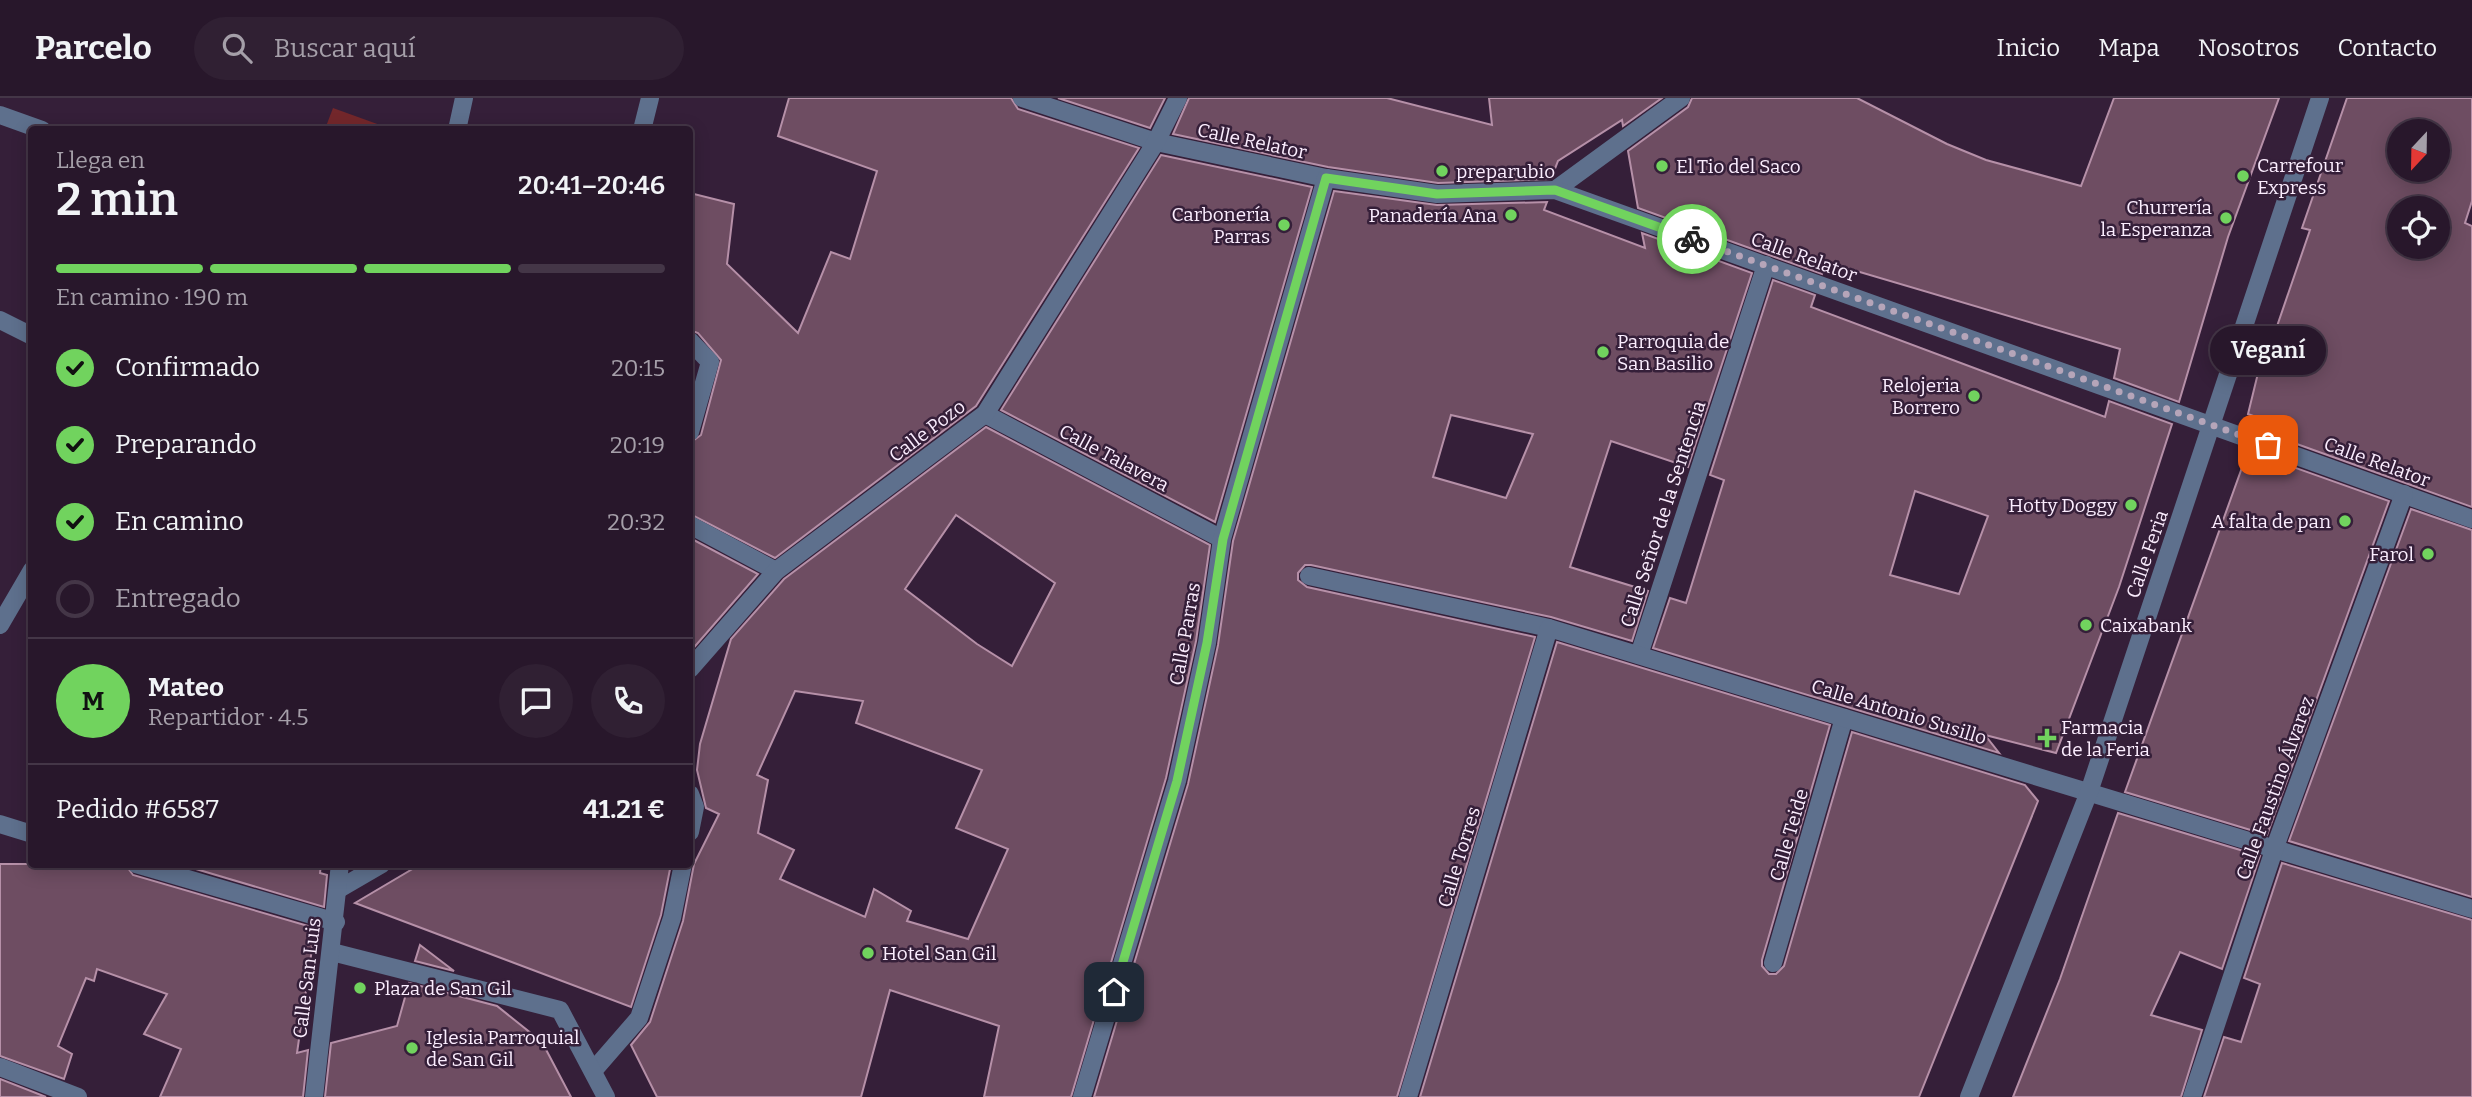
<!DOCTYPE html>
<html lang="es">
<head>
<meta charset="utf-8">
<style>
  :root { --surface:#28172b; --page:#302033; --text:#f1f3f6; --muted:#a59fa9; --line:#443647; --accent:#71d35e }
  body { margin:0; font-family:Bitter,serif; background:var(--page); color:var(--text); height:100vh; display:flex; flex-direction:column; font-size:26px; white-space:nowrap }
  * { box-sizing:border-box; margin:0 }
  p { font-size:23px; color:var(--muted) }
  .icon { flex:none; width:38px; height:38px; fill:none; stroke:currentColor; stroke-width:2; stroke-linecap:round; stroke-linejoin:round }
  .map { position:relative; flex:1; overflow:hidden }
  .drawer { position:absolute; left:28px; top:28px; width:665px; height:742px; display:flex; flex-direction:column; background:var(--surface); border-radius:7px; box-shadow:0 4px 18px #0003,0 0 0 2px var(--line) }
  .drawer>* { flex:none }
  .needle { width:46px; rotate:202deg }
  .controls { position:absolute; left:2387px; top:21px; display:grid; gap:14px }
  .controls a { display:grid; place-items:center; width:63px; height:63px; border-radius:50%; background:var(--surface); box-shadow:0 4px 18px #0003,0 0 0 2px var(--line); font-size:35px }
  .pin { position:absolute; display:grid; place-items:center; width:60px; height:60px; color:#fff; margin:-30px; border-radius:14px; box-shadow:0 4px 10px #0006 }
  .courier { position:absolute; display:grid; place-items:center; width:70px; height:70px; margin:-35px; border:5px solid #71d35e; border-radius:50%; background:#fff; color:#222; box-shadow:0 2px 9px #0007 }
  .bubble { position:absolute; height:49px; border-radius:24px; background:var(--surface); box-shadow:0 4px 18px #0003,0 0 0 2px var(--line); font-size:23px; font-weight:600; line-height:49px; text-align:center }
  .overview em { font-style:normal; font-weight:600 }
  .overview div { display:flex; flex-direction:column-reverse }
  .overview { display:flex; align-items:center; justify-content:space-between; height:119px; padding:0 28px }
  h1 { font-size:46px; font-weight:600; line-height:52px }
  .bar { display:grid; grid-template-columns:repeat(4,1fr); gap:10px 7px; align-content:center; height:84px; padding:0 28px }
  .bar i { height:9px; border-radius:5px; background:var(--line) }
  .bar .on { background:var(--accent) }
  .bar p { grid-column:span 4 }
  .line { display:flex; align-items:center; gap:18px; padding:0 28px; border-top:2px solid var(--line) }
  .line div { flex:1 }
  .round { display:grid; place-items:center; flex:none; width:74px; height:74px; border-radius:37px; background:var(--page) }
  ol { padding:0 28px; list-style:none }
  li { display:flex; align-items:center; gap:21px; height:77px }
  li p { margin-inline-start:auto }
  li .icon { padding:7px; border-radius:50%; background:var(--accent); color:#111; stroke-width:4 }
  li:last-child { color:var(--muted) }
  li i { width:38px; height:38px; border:4px solid var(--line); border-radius:50% }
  header { display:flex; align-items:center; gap:42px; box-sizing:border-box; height:98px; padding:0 35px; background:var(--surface); border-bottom:2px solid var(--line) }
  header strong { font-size:33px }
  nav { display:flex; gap:38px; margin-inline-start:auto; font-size:24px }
  .search { width:490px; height:63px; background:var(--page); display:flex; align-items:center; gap:18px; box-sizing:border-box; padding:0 24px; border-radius:38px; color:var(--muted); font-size:26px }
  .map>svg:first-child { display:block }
  .green { fill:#73272b }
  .building { fill:#6e4d62; stroke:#b690a8; stroke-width:2; fill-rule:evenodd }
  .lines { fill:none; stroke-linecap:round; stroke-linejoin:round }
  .service { stroke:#5e708d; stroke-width:18 }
  .pedestrian { stroke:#5e708d; stroke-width:18 }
  .minor { stroke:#5e708d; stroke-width:18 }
  .done { stroke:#b6a5b9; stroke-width:7; stroke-dasharray:0 12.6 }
  .route { stroke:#71d35e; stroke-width:9 }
  .poi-dot { fill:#71d35e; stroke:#351f39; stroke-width:2.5 }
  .labels { text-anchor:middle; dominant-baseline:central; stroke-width:5; stroke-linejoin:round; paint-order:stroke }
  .street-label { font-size:19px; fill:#fbedfe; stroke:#351f39 }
  .poi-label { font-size:19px; fill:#fbedfe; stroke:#351f39; text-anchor:start }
</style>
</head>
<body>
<header>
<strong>Parcelo</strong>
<div class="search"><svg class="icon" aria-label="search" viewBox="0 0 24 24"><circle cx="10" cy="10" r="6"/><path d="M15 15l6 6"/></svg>Buscar aquí</div>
<nav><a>Inicio</a><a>Mapa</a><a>Nosotros</a><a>Contacto</a></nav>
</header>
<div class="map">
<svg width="2472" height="999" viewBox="0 0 2472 999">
  <rect width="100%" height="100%" fill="#351f39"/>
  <polygon class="green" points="333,10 380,27 379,31 325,31"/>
  <g class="building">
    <polygon points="789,0 1011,0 1018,11 1139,50 976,308 775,460 690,416 690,345 701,337 721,262 698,235 690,232 690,95 734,106 727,166 798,235 831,154 850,161 877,73 778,38"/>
    <polygon points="1058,0 1165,0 1150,30"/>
    <polygon points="1189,0 1387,0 1492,27 1489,0 1662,0 1623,28 1622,22 1558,63 1551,81 1438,85 1328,69 1173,36"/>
    <polygon points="1692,0 1857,0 1947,46 1986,62 2081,88 2114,0 2279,0 2228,139 2179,304 2114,280 2120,251 1826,164 1822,176 1638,110 1628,53 1688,9"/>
    <path d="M 2347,0 L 2472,0 L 2472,103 L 2465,125 L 2472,128 L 2472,409 L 2255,331 L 2259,320 L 2248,316 L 2259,271 L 2262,272 L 2310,132 L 2302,130 ZM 2399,33 L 2438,33 L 2438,72 L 2399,72 ZM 2399,110 L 2438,110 L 2438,149 L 2399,149 Z"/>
    <polygon points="1161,57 1312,89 1215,424 1001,312"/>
    <path d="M 1334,93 L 1437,107 L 1547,104 L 1544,112 L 1645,150 L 1642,135 L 1752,175 L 1688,369 L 1611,343 L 1570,469 L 1648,493 L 1632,543 L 1551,519 L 1311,467 L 1305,467 L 1298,475 L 1298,482 L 1307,489 L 1535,539 L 1397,999 L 1094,999 L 1188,686 L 1218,547 L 1233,443 ZM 1451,317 L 1533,336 L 1506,400 L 1433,379 Z"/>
    <path d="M 1773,182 L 1815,197 L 1811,209 L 2105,319 L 2109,303 L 2172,326 L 2119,489 L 2056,655 L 1985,637 L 1999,655 L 1653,550 L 1670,500 L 1686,505 L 1724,382 L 1710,377 ZM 1915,393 L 1988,418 L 1959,496 L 1890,477 Z"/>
    <path d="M 986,329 L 1210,447 L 1196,543 L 1166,680 L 1071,999 L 984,999 L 999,928 L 890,892 L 861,999 L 657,999 L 631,947 L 650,924 L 683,823 L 694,766 L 719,716 L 706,710 L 697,672 L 700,646 L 731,541 L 784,481 ZM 956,417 L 1055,485 L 1012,568 L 977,546 L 905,491 ZM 795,593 L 863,603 L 856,625 L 982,672 L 956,730 L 1008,751 L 968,841 L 907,823 L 911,813 L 874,791 L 865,819 L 780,781 L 794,752 L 758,735 L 768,682 L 757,677 Z"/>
    <polygon points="2248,353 2389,403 2267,737 2125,694"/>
    <polygon points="2411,411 2472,432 2472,799 2289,743"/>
    <polygon points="690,440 758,476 690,554"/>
    <polygon points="1557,544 1830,627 1762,862 1762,868 1769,876 1776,876 1784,868 1852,634 2025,687 2038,703 1919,999 1420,999"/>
    <polygon points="2118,715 2260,758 2222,871 2180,854 2151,917 2202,932 2181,999 2013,999 2060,881"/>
    <polygon points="2282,765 2472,822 2472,999 2204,999 2224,939 2241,944 2260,886 2244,880"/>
    <polygon points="0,766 125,766 133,777 315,830 297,955 308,952 303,999 160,999 181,951 144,936 167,896 97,871 94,883 86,880 58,948 72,956 64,981 0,958"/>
    <polygon points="179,766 321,766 320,775 327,777 324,809"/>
    <polygon points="421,766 671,766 661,817 631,909 355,805"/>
    <polygon points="420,847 454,873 415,863"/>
    <polygon points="409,885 497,908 542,944 571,999 325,999 331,945 397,928"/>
    <polygon points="0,981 46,999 0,999"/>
  </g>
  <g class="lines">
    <polyline class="service" points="1309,478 1549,530"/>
    <g class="pedestrian">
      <polyline points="1555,92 1681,0"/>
      <polyline points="690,696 695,709 690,734"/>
      <polyline points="0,726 32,736"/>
      <polyline points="136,766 336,824"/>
      <polyline points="1773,865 1844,620"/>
      <polyline points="0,969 78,999"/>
      <polyline points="593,973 639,920 672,820 683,766"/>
    </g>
    <g class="minor">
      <polyline points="1022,0 1156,44 1326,80 1437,96 1555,92 2472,421"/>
      <polyline points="0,17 42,32"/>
      <polyline points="457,32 464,0"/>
      <polyline points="642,32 650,0"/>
      <polyline points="0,222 32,238"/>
      <polyline points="690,243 710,264 690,334"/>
      <polyline points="985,316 1222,441"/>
      <polyline points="690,427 776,473"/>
      <polyline points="0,527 32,472"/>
      <polyline points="1639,557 1766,167"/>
      <polyline points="690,571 776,473 985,316 1156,44 1178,0"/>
      <polyline points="339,791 382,766"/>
      <polyline points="332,854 560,912 606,999"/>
      <polyline points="314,999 340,766"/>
      <polyline points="1082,999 1177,683 1207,545 1222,441 1326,80"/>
      <polyline points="1408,999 1549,530 2472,811"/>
      <polyline points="1969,999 2089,694 2320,0"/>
      <polyline points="2192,999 2275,749 2404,396"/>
    </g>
  </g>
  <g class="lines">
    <polyline class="done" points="1692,141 2268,347"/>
    <polyline class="route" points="1114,894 1177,683 1207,545 1223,441 1326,80 1437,96 1555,92 1692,141"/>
  </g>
  <g class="poi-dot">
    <circle cx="1662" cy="68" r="7"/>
    <circle cx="1442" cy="73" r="7"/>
    <circle cx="2243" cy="78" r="7"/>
    <circle cx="1511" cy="117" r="7"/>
    <circle cx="2226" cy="120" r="7"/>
    <circle cx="1284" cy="127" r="7"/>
    <circle cx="1603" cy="254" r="7"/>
    <circle cx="1974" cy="298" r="7"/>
    <circle cx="2131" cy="407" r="7"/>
    <circle cx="2345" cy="423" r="7"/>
    <circle cx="2428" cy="456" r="7"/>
    <circle cx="2086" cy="527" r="7"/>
    <path d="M2043.5 629.5h7v7h7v7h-7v7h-7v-7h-7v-7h7z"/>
    <circle cx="868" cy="855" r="7"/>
    <circle cx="360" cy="890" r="7"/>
    <circle cx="412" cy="950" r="7"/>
  </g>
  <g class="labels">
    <g class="street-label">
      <text transform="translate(1252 43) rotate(12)">Calle Relator</text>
      <text transform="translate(1804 159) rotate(20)">Calle Relator</text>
      <text transform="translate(927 333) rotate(-37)">Calle Pozo</text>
      <text transform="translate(1114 360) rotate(28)">Calle Talavera</text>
      <text transform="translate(2377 364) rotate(20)">Calle Relator</text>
      <text transform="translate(1663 416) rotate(-72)">Calle Señor de la Sentencia</text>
      <text transform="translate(2147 456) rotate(-71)">Calle Feria</text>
      <text transform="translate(1185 536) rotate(-80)">Calle Parras</text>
      <text transform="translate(1899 614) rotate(17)">Calle Antonio Susillo</text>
      <text transform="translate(2275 690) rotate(-70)">Calle Faustino Álvarez</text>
      <text transform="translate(1789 737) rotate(-74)">Calle Teide</text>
      <text transform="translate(1459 759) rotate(-73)">Calle Torres</text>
      <text transform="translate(307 880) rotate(-83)">Calle San Luis</text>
    </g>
    <g class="poi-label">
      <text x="2257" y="67">Carrefour<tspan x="2257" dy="22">Express</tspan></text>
      <text x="1676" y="68">El Tio del Saco</text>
      <text x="1456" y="73">preparubio</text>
      <text x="2212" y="109" text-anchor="end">Churrería<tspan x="2212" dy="22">la Esperanza</tspan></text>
      <text x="1270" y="116" text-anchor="end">Carbonería<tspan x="1270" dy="22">Parras</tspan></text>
      <text x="1497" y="117" text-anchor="end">Panadería Ana</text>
      <text x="1617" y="243">Parroquia de<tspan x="1617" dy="22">San Basilio</tspan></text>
      <text x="1960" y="287" text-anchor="end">Relojeria<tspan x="1960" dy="22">Borrero</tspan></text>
      <text x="2117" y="407" text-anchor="end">Hotty Doggy</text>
      <text x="2331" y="423" text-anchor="end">A falta de pan</text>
      <text x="2414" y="456" text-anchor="end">Farol</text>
      <text x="2100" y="527">Caixabank</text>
      <text x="2061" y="629">Farmacia<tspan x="2061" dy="22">de la Feria</tspan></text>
      <text x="882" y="855">Hotel San Gil</text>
      <text x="374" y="890">Plaza de San Gil</text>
      <text x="426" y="939">Iglesia Parroquial<tspan x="426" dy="22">de San Gil</tspan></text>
    </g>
  </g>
</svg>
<div class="controls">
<a><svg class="needle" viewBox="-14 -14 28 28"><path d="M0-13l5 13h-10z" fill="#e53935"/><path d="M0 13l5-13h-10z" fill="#a59fa9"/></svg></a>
<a><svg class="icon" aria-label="locate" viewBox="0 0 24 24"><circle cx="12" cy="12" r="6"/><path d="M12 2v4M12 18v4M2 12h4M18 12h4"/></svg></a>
</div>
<div class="pin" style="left:2268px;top:347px;background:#ea580c"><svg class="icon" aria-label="bag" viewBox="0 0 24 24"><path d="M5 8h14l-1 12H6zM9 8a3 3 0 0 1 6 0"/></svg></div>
<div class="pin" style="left:1114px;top:894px;background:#1f2937"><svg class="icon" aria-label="home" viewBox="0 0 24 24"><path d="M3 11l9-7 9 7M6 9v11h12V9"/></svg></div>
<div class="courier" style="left:1692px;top:141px"><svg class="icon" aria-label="bike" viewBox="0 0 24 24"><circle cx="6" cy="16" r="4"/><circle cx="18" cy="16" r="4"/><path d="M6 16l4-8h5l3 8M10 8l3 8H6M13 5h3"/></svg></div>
<div class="bubble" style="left:2210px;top:228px;width:116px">Veganí</div>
<section class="drawer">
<div class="overview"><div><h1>2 min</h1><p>Llega en</p></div><em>20:41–20:46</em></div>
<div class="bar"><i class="on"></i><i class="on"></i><i class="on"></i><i></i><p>En camino · 190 m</p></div>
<ol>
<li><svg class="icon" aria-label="check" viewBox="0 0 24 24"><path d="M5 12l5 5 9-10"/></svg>Confirmado<p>20:15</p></li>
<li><svg class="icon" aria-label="check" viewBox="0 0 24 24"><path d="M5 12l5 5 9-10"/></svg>Preparando<p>20:19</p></li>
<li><svg class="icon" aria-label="check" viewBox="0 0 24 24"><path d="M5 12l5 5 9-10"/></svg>En camino<p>20:32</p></li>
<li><i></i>Entregado</li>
</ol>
<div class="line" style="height:126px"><b class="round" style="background:var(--accent);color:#111">M</b><div><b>Mateo</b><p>Repartidor · 4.5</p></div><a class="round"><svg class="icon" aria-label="chat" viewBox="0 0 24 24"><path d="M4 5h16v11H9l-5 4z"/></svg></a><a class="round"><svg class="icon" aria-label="phone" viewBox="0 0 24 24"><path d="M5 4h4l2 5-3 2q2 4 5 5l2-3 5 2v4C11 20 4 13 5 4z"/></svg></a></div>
<div class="line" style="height:91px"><div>Pedido #6587</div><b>41.21 €</b></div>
</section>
</div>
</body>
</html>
